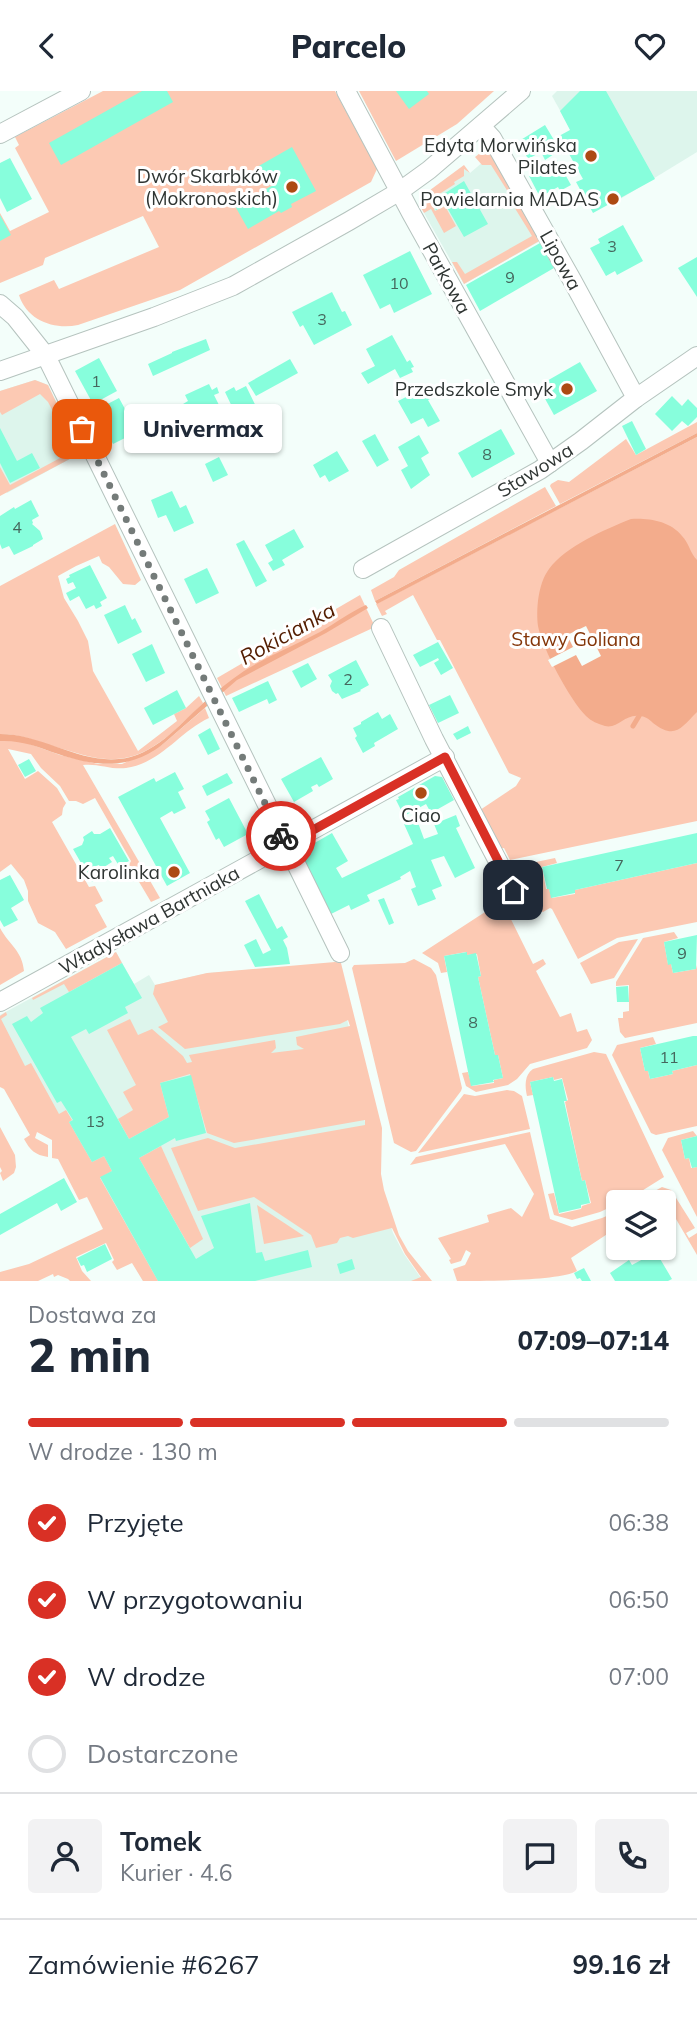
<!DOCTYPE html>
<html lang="pl">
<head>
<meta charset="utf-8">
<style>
  :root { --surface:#fff; --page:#f2f2f3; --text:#1f2937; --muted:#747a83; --line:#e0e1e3; --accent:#d93025 }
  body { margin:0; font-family:Mulish,sans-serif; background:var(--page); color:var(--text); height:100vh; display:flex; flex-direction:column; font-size:26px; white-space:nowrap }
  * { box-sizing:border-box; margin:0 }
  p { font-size:23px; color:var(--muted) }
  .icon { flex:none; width:38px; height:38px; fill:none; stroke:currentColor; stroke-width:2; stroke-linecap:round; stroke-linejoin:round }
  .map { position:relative; height:1190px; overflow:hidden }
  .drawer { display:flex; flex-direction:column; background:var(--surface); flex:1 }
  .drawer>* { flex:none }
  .buttons { position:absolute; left:606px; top:1099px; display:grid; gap:14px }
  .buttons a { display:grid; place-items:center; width:70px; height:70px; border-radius:7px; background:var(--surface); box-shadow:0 2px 5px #0004; font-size:35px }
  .pin { position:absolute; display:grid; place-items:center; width:60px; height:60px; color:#fff; margin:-30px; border-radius:14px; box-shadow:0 4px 10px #0006 }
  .courier { position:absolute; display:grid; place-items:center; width:70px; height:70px; margin:-35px; border:5px solid #d93025; border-radius:50%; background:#fff; color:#222; box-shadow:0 2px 9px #0007 }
  .bubble { position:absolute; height:49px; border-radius:7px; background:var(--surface); box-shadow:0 2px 5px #0004; font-size:23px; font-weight:800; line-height:49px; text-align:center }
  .overview em { font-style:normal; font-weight:800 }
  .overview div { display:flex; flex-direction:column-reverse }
  .overview { display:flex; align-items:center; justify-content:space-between; height:119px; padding:0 28px }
  h1 { font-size:46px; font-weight:800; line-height:52px }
  .bar { display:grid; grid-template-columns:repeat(4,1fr); gap:10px 7px; align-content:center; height:84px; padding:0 28px }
  .bar i { height:9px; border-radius:5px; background:var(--line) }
  .bar .active { background:var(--accent) }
  .bar p { grid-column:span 4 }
  .line { display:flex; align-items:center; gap:18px; padding:0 28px; border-top:2px solid var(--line) }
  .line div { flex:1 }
  .round { display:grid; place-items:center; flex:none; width:74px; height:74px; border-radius:7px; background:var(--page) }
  ol { padding:0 28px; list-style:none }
  li { display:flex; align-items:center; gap:21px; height:77px }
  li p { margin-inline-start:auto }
  li .icon { padding:7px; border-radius:50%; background:var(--accent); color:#fff; stroke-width:4 }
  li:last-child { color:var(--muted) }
  li i { width:38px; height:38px; border:4px solid var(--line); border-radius:50% }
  header { display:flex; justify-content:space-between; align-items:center; height:91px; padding:0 28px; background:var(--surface); font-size:32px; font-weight:800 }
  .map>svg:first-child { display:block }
  .built { fill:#ddf5ec }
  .green { fill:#fcc9b3 }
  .water { fill:#f3ac8c }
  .pier { fill:#f3fefa }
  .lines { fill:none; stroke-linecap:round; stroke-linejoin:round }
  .stream { stroke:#f3ac8c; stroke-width:5 }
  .building { fill:#87fedc }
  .minor-casing { stroke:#b5c3be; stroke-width:20 }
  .minor { stroke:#fff; stroke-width:18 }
  .done { stroke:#747b79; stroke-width:7; stroke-dasharray:0 12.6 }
  .route { stroke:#d93025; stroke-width:9 }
  .poi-dot { fill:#ad4a13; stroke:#fff; stroke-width:2.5 }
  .labels { text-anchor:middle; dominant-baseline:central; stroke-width:6; stroke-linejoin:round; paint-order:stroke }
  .number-label { font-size:16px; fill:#45675d }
  .poi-label { font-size:19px; fill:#2f3533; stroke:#fff; text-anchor:end }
  .street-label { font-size:19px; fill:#2f3533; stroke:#fff }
  .park-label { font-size:19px; fill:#833508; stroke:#fff }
  .water-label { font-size:21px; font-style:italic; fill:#531d00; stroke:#fff }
</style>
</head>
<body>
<header><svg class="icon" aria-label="back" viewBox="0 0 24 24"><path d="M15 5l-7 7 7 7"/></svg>Parcelo<svg class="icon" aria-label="heart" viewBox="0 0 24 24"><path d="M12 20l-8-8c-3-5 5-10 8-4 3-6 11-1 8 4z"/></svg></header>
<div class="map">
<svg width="697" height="1190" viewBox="0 0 697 1190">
  <rect width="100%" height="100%" fill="#f3fefa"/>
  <g class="built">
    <polygon points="557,0 697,0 697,61 612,113 552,5"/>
    <polygon points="484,70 492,72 540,150 464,193 424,122 427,106 464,78 470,82"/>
    <polygon points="35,289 48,294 81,362 7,402 0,389 0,300"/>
    <polygon points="116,861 134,893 149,884 155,894 208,882 335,872 349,937 373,1079 393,1142 404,1163 423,1190 143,1190 0,936 0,924"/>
  </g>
  <g class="green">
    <path d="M 103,0 L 335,0 L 377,78 L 371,91 L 180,199 L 78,234 C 55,239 27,230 19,204 L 54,189 L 59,198 L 159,156 L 143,125 L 45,167 L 43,174 L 0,192 L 0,122 L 10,140 L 49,121 L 15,57 L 19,54 L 15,46 Z"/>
    <polygon points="359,0 494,0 457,33 396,70"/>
    <polygon points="490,54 541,149 464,193 452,171 457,171 465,183 532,145 508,106 510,104 491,74 482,74 475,66"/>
    <polygon points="464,74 470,82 464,78 464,85 454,91 455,93 430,109 435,120 445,115 456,135 444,142 431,118 424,122 419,113 422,105"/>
    <polygon points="35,289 48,294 68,336 56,341 55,334 58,330 48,311 40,303 2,324 0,321 0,300"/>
    <polygon points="697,331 697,342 560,413 550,395 551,393 558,389 569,391 626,348 636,364"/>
    <polygon points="697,346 697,730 510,769 504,757 498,758 480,719 516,695 521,687 509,682 440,549 437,549 413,504 385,520 387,523 382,525 376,513"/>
    <polygon points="76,352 81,362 0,405 0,376 10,394 73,360 72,354"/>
    <polygon points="545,396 556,415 375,510 371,499 394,486 399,479"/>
    <path d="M 115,433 L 141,489 L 135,494 L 123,493 L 109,476 L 102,472 L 99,465 L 76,475 L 58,485 L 64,507 L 78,530 L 88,550 L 93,580 L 138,660 L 177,630 L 174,623 L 186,617 L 199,605 L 203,612 C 176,638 148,671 107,668 C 90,667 74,661 59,657 C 39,651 20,643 0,643 L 0,495 Z"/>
    <polygon points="360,504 375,536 226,605 217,587"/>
    <path d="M 205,617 L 209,627 C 179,641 161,672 126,677 C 112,679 97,672 83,674 L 160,807 L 151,811 L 129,774 L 131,770 L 95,707 L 83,713 L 76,710 L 69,710 L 60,695 L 41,677 L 31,663 L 8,658 L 25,688 L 38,680 L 57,697 L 66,712 L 63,717 L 62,724 L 52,731 L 89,796 L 95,795 L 103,810 L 95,814 L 107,836 L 66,858 L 55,841 L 38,832 L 28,810 L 28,800 L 24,789 L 11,773 L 0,781 L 0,650 L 16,649 L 27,652 L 60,664 L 98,673 L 122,673 L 162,654 Z"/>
    <polygon points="555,767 557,772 542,776 546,798 549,798 552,807 575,803 575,799 697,772 697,831 617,847 578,868 552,818 550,817 543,821 538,819 512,776"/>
    <polygon points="502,810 533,873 543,868 546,873 536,880 560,926 571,922 577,941 587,938 592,949 587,957 530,973 517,988 508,994 476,1001 466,995 462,982 468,981 472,995 494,992 494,989 503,987 498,964 495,964 478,886 481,885 477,863 467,864 466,861 444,865 447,881 441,882 438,872 422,862"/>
    <path d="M 0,837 C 9,854 22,859 24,880 L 0,894 Z"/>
    <polygon points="674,841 678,847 664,851 668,873 671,873 673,882 696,878 697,874 697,932 625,947 620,941 618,927 623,927 623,921 629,920 629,894 616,895 616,891 643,847"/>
    <polygon points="638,848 614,887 591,893 580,872 619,851"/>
    <polygon points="116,861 122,872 69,901 64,893 33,909 32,907"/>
    <polygon points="414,868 431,877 436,884 462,997 461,1000 416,1060 411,1061 394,1052 352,877 354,874 405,872"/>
    <polygon points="335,871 341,872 382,1037 381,1083 384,1099 399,1144 408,1160 432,1190 411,1190 421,1186 405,1163 392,1137 353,1147 348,1145 340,1147 337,1152 316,1157 311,1144 254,1106 198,1120 171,1057 208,1047 235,1057 365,1034 365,1029 234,1052 207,1042 190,983 160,992 169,1026 129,1048 118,1028 133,1019 123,1001 136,994 107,939 130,928 138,944 152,938 183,965 187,972 192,971 189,964 275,949 276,957 271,962 304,958 297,954 296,946 350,935 348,929 340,933 185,958 158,936 168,931 153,903 155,894 207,882"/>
    <path d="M 6,921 L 7,924 L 1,928 L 25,975 L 31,972 L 59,1023 L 66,1019 L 72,1029 L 69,1031 L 92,1071 L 104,1065 L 112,1080 L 100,1087 L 158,1190 L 143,1190 L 132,1172 L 117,1179 L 112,1171 L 114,1169 L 106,1152 L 76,1166 L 82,1180 L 91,1190 L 70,1190 L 68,1188 L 58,1184 L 54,1186 L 53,1183 L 38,1190 L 0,1190 L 0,1181 L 29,1173 L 103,1138 L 87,1106 L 79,1109 L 58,1068 L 52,1067 L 52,1049 L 37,1041 L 35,1047 L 48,1054 L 48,1066 C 35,1064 30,1059 24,1048 L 30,1044 L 4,998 L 0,996 L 0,925 Z"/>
    <polygon points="653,946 656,953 640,957 645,980 648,980 650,988 673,983 672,980 697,974 697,1035 656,1044 651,1042 612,964 617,954"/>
    <path d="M 594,961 L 606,963 L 664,1086 L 632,1106 L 600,1121 L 572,1129 L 554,1124 L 548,1103 L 554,1102 L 559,1123 L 581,1118 L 582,1115 L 591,1112 L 585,1089 L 582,1090 L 565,1011 L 568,1009 L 562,987 L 554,989 L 553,986 L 530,991 L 533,1004 L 527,1005 C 525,996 524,984 533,978 Z"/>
    <polygon points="507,999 514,1000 522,1005 530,1038 418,1062 464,1003 475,1005"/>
    <polygon points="0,1036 15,1064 16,1076 14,1082 3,1090 0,1082 2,1080 0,1076"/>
    <polygon points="693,1040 697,1045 681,1049 685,1068 689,1067 691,1077 697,1076 697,1126 662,1059 668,1047"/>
    <path d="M 530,1041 L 550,1128 L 572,1136 L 602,1127 L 618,1120 L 618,1136 L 571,1167 L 577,1180 C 560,1190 482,1190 457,1190 L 453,1178 L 465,1174 L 471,1162 L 466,1159 L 461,1170 L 451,1173 L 449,1169 L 451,1168 L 438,1147 L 489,1131 L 487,1124 L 511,1117 L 522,1126 L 534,1103 L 505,1053 L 410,1074 L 416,1066 Z"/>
    <polygon points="161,1055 203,1148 190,1157 139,1067"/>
    <polygon points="662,1096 671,1099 695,1137 686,1142 689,1147 697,1142 697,1164 662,1104 651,1111 635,1111"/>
    <polygon points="257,1114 304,1145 264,1153"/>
  </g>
  <g class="water">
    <polygon points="697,342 697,346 377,513 375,510"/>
    <path d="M 631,428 C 649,427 670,430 682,445 C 689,452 690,462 697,469 L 697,621 C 681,637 675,649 653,632 C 649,628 645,625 639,625 C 625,623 618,638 605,635 C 598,633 591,630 586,625 C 570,609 542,557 538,535 C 536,518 538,493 549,478 C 566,455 604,439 631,428 Z"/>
    <path d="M 366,514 L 368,517 L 326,542 L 237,589 L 162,654 C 128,679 97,676 58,663 C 38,656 22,649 0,650 L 0,643 C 42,643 78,672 119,668 C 154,665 178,635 202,613 C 216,601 229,590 244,580 C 268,565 295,554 320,541 C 336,532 350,521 366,514 Z"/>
  </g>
  <polygon class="pier" points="586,535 601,565 582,575 576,564 552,576 548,569 573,556 567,544"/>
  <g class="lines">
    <polyline class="stream" points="633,635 639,625"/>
  </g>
  <g class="building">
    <polygon points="142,0 167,0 173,11 61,74 49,52"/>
    <polygon points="396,0 427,0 429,3 409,18"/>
    <polygon points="580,0 606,0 655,88 593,122 576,91 583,88 559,45 570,39 560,20"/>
    <polygon points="545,34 560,59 545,69 541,61 528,68 519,50"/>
    <polygon points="292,56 316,100 291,113 292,116 281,122 279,120 248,138 235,115 277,92 274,87 265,92 257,76"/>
    <polygon points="10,67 32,108 7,121 0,107 0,72"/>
    <polygon points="557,69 571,94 560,100 558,96 540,106 529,85"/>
    <polygon points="464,90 488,133 464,146 445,113 436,119 431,111"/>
    <polygon points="0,124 11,144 0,150"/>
    <polygon points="623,134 643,170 617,184 615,180 606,185 590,157 600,152 598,148"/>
    <polygon points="540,152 554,177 480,220 466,194"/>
    <polygon points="410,160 432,203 394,222 390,213 380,218 363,184"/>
    <polygon points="697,166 697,206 678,177"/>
    <polygon points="332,201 342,221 345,220 352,234 314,254 303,234 300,236 292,221"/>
    <polygon points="392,244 407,271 410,269 414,276 411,277 413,281 400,287 395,278 368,293 361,282 375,275 366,258"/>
    <polygon points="206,248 210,259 153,285 148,273 172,262 172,261"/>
    <polygon points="99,267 117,300 93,313 75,280"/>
    <polygon points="290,268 298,282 256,305 248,292"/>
    <polygon points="580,271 597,300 554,324 538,295"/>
    <polygon points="209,293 212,299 217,296 219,302 214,304 220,316 190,330 183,313 188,310 185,304"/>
    <polygon points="246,295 264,332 248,341 238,321 235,322 225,301 234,296 236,300"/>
    <polygon points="426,296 432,307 428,309 440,330 428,336 423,327 411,333 398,310"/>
    <polygon points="672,305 682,315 688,308 697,317 697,326 688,335 682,330 672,340 655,323"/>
    <polygon points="119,307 125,318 129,316 132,321 128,323 137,341 113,353 96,319"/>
    <polygon points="632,330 646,358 636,364 622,335"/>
    <polygon points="0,337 17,370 32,362 40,377 10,392 0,372"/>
    <polygon points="501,338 515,363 472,387 458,362"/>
    <polygon points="375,343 389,369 377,376 362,350"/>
    <polygon points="419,344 429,362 421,367 430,384 411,398 401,379 408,375 398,356"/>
    <polygon points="337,360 349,380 329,391 325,384 320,387 313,374"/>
    <polygon points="219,366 228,384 213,391 205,373"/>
    <polygon points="172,400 180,417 186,414 194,432 174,441 166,424 158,427 151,409"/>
    <polygon points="31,409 39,425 32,429 33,432 32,433 40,440 43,448 33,454 33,455 14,464 9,455 2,458 0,453 0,425 14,416 15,418"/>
    <polygon points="294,438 304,456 282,469 285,474 273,480 268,472 273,469 265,454"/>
    <polygon points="244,449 267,490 256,496 236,453"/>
    <polygon points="90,474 107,507 100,511 102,515 96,518 94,514 86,518 79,505 70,510 66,502 76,497 73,491 68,493 66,488 70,486 69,484"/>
    <polygon points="207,477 219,502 196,513 184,488"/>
    <polygon points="125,514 132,529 135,527 142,541 118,553 104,524"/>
    <polygon points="438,551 453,577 441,584 434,572 439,569 438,567 420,576 413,564"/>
    <polygon points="152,553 165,582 146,591 132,563"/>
    <polygon points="356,569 369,594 360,599 361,600 342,608 338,602 336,603 332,600 330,595 332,590 328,584"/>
    <polygon points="308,572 317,588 301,597 292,580"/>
    <polygon points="268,590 277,609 269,613 267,608 239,621 232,607"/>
    <polygon points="177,599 186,617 153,634 144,617"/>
    <polygon points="450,604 459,622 438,632 429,614"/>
    <polygon points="378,621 382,628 390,623 398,638 374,652 375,655 363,662 355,647 357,645 353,637 361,633 361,631"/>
    <polygon points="468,635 471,642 457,649 453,643"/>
    <polygon points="210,637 220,658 208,664 198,644"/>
    <polygon points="321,666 333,688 319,696 317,693 311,696 313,700 294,711 281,688"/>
    <polygon points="29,668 36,680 25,686 18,674"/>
    <polygon points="175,681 184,698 178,701 186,717 174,723 172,720 160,727 190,782 167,795 118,706 154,687 156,691"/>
    <polygon points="227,682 233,692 207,705 202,695"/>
    <polygon points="435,685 442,686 454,709 431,722 426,713 404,725 396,709 399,708 398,706"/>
    <polygon points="229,707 248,743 224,756 219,747 216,749 207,731 210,729 205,720"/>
    <polygon points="456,724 460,735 456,737 475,777 455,787 444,765 431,769 442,795 432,799 436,808 418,815 411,798 416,796 410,780 400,786 401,788 367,804 370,810 351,819 349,814 331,823 302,765 304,758 332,742 348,770 336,777 342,787 413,753 404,733 417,729 424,748 438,743 434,733"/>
    <polygon points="110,737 129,770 119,775 113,765 109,767 112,771 101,778 99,774 96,775 102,786 92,791 73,758 82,754 84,749 83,746 92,740 94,743 100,743"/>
    <polygon points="697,742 697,772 575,799 575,802 551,807 549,798 547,798 542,776"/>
    <polygon points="10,784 24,809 11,817 18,829 4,836 0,829 0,789"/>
    <polygon points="259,803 277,838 282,835 288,846 283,849 287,857 290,873 255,876 244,854 256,848 263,863 271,859 245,810"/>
    <polygon points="384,807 394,832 389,834 378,809"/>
    <polygon points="697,844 696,878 673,882 671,873 668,874 664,851"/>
    <polygon points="467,861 467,864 476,862 481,885 478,886 495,964 498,964 503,987 493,989 494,991 471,995 444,865"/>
    <polygon points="122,872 142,907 125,916 128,922 89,943 86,938 71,946 129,1048 169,1026 160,992 191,984 206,1042 176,1050 175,1047 139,1067 196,1168 214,1157 201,1125 250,1112 256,1162 262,1161 265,1170 308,1159 312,1176 255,1190 158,1190 100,1086 112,1080 104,1065 92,1071 69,1031 73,1029 61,1010 57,1012 12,933 27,925 31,931 43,922 40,917"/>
    <polygon points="628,895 629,911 617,911 616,896"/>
    <polygon points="693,945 697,945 697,974 672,980 673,983 650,988 648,980 645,980 640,957"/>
    <polygon points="553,986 554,990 562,988 567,1010 564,1010 582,1090 585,1089 590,1112 581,1114 581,1117 559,1122 530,991"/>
    <polygon points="697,1045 697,1076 692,1077 689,1067 685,1068 681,1049"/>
    <polygon points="64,1087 77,1111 61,1120 57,1112 0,1144 0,1123"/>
    <polygon points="105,1153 112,1168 87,1181 84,1174 81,1175 77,1167"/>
    <polygon points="656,1161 672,1188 668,1190 615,1190 610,1182 629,1169 632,1174"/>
    <polygon points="352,1168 355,1178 340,1183 337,1173"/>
    <polygon points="584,1177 591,1190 582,1190 580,1187 577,1188 574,1182"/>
  </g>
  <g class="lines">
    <g class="minor-casing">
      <g id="minor">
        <polyline points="346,0 411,122 550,372"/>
        <polyline points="481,35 492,47 572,189 636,307"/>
        <polyline points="0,43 81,0"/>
        <polyline points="0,213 15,226 46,265 340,862"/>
        <polyline points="0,280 154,226 233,195 349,130 400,100 429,79 521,0"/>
        <polyline points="363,478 540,379 581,350 636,307 697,265"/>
        <polyline points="381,537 434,648 513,799"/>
        <polyline points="0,911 445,666"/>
      </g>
    </g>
    <use href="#minor" class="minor"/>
  </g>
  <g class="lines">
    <polyline class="done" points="82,338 281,745"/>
    <polyline class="route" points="281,745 286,754 445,666 513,799"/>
  </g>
  <g class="poi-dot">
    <circle cx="591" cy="65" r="7"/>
    <circle cx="292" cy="96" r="7"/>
    <circle cx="613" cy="108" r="7"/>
    <circle cx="567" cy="298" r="7"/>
    <circle cx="421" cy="702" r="7"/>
    <circle cx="174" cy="781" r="7"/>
  </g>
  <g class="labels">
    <g class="number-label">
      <text x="612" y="155">3</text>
      <text x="510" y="186">9</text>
      <text x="399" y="192">10</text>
      <text x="322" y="228">3</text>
      <text x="96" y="290">1</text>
      <text x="487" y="363">8</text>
      <text x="17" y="436">4</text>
      <text x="348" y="588">2</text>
      <text x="619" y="774">7</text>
      <text x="682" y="862">9</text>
      <text x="473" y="931">8</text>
      <text x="669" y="966">11</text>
      <text x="95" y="1030">13</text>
    </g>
    <g class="poi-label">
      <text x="577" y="54">Edyta Morwińska<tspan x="577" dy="22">Pilates</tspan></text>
      <text x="278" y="85">Dwór Skarbków<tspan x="278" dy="22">(Mokronoskich)</tspan></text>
      <text x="599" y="108">Powielarnia MADAS</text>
      <text x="553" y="298">Przedszkole Smyk</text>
      <text x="421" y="724" text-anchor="middle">Ciao</text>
      <text x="160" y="781">Karolinka</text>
    </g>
    <g class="street-label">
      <text transform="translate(561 169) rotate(61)">Lipowa</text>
      <text transform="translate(447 187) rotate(61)">Parkowa</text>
      <text transform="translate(535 379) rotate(-32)">Stawowa</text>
      <text transform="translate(149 829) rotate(-29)">Władysława Bartniaka</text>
    </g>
    <g class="park-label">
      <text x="576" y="548">Stawy Goliana</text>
    </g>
    <g class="water-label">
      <text transform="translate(287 542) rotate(-29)">Rokicianka</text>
    </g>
  </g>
</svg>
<div class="buttons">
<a><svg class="icon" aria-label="layers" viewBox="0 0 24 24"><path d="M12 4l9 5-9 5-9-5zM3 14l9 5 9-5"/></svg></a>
</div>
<div class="pin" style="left:82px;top:338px;background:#ea580c"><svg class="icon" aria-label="bag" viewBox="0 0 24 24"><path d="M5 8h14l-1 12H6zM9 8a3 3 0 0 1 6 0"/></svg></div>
<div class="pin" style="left:513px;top:799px;background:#1f2937"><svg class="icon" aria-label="home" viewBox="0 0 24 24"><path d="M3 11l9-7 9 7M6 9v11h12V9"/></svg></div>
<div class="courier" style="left:281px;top:745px"><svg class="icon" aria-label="bike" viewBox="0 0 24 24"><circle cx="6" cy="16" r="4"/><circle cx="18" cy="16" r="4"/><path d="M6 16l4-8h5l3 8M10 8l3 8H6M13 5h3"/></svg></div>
<div class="bubble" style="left:124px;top:313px;width:158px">Univermax</div>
</div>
<section class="drawer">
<div class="overview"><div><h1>2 min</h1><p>Dostawa za</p></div><em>07:09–07:14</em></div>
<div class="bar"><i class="active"></i><i class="active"></i><i class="active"></i><i></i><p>W drodze · 130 m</p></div>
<ol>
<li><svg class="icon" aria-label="check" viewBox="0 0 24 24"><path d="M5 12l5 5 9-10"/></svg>Przyjęte<p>06:38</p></li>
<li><svg class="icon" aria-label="check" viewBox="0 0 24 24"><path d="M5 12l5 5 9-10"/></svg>W przygotowaniu<p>06:50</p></li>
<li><svg class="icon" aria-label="check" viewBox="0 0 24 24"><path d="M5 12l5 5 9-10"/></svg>W drodze<p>07:00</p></li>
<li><i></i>Dostarczone</li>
</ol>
<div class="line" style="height:126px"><a class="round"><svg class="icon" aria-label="person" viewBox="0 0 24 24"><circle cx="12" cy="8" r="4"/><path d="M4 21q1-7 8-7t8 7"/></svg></a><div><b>Tomek</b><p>Kurier · 4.6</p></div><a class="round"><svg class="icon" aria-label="chat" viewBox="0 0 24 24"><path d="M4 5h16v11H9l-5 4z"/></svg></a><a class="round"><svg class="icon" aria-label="phone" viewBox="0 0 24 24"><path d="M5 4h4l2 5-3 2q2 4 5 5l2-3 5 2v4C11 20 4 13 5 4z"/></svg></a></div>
<div class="line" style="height:91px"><div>Zamówienie #6267</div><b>99.16 zł</b></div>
</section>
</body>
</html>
